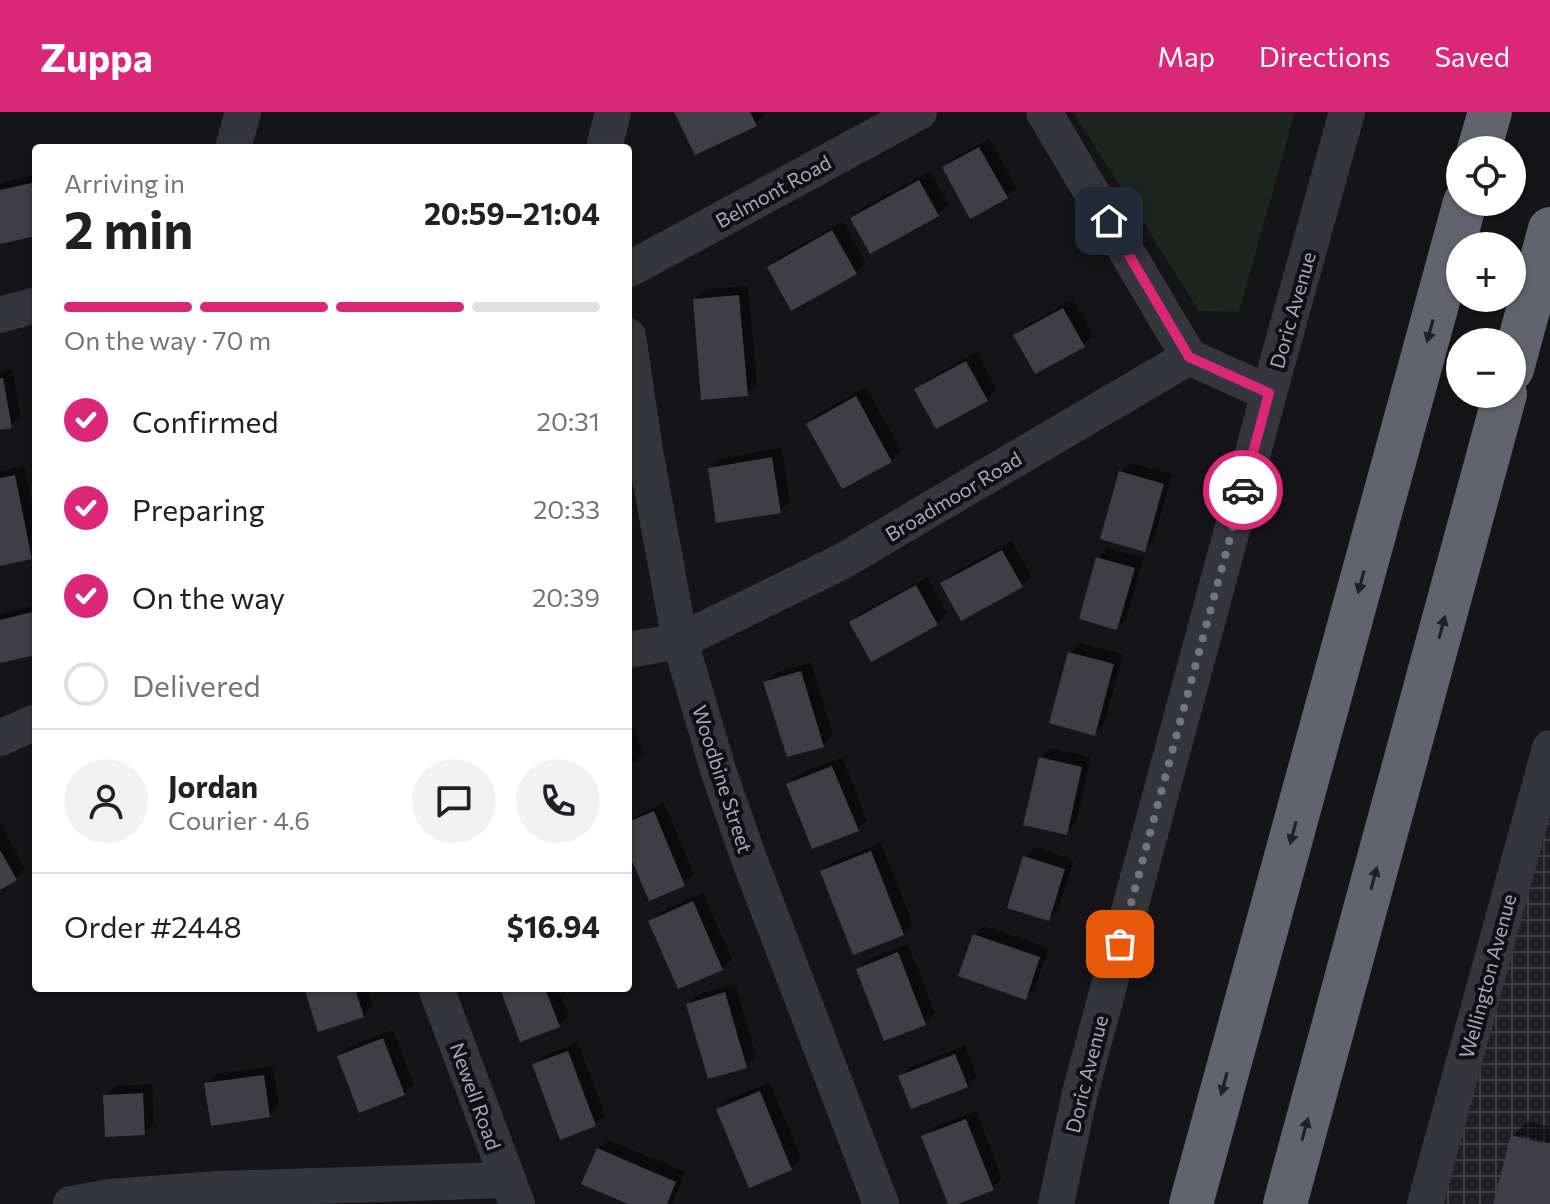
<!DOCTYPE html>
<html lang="en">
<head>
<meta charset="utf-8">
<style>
  :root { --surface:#fff; --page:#f2f2f2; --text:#202124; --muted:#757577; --line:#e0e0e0; --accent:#db2777 }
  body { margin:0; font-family:Commissioner,sans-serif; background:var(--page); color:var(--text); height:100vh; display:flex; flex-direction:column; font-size:30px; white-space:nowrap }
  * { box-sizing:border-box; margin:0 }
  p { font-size:26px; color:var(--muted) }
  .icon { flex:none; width:44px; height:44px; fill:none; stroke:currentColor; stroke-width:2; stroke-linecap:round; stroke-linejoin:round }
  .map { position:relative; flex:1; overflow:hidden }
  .sheet { position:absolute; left:32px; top:32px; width:600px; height:848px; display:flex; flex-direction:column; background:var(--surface); border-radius:8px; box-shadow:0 2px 6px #0004 }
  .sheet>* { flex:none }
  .buttons { position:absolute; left:1446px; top:24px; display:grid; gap:16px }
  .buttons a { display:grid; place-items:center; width:80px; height:80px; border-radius:50%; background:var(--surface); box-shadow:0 2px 6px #0004; font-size:40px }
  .pin { position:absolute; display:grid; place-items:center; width:68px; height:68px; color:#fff; margin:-34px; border-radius:16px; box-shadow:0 4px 12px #0006 }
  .courier { position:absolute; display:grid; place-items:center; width:80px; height:80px; margin:-40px; border:6px solid #db2777; border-radius:50%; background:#fff; color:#222; box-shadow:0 2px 10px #0007 }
  .head em { font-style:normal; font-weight:700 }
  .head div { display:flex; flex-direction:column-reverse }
  .head { display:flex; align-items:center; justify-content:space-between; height:136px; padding:0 32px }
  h1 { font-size:52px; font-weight:700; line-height:60px }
  .bar { display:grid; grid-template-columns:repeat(4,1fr); gap:12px 8px; align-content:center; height:96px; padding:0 32px }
  .bar i { height:10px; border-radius:6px; background:var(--line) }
  .bar .active { background:var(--accent) }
  .bar p { grid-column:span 4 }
  .line { display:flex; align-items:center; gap:20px; padding:0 32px; border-top:2px solid var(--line) }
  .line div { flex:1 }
  .round { display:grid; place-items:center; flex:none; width:84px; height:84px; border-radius:42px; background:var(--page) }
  ol { padding:0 32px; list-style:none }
  li { display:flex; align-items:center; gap:24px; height:88px }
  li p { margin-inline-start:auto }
  li .icon { padding:8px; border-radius:50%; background:var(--accent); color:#fff; stroke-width:4 }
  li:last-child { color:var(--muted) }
  li i { width:44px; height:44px; border:4px solid var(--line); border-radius:50% }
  header { display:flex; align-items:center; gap:48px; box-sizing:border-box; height:112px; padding:0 40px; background:var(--accent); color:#fff }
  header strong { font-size:38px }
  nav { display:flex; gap:44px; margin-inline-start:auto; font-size:28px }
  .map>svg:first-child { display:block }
  .industrial { fill:url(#industrial-grid) }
  .park { fill:#1c251e }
  .shadow { fill:#0007 }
  .building { fill:#3e3e44 }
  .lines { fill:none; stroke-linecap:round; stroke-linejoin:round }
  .minor { stroke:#35363c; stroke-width:36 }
  .motorway { stroke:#61636e; stroke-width:44 }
  .oneway { fill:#202124 }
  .done { stroke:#737580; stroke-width:8; stroke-dasharray:0 14.4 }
  .route { stroke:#db2777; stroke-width:10 }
  .labels { text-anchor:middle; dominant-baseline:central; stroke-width:8; stroke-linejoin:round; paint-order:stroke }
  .street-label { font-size:20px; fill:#a5a9b8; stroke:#101012 }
</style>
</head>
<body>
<header>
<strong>Zuppa</strong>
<nav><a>Map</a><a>Directions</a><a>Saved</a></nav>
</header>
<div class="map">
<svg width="1550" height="1092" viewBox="0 0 1550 1092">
  <defs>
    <pattern id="industrial-grid" width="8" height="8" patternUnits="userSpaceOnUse" patternTransform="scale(2)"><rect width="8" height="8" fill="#212024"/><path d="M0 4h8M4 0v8" fill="none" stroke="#3e3e42"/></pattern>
  </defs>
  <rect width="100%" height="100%" fill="#151517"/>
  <polygon class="industrial" points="1550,638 1550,1092 1427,1092"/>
  <polygon class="park" points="1073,0 1295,0 1239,200 1199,199"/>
  <g class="shadow">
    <polygon points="676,0 764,0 765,2 755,12"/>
    <polygon points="989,27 1016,75 1006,85 944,56 954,46"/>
    <polygon points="156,31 157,36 140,36"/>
    <polygon points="930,59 948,92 938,102 871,139 853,106 862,96"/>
    <polygon points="36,63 36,122 0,130 0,71"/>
    <polygon points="843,110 866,151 856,161 769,155 779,145"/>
    <polygon points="748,174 757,272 747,282 695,187 705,177"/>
    <polygon points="1073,187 1093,224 1083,233 1016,223 1026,214"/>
    <polygon points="976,240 997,278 987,287 917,277 927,268"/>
    <polygon points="12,257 21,304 11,314 0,316 0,260"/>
    <polygon points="866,275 901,338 891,348 808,312 818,302"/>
    <polygon points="781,336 790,389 780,399 710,356 720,347"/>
    <polygon points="1131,351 1172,362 1154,428 1144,437 1121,360"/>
    <polygon points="24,354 36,411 36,440 31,445 0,452 0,359"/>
    <polygon points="1012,429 1031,464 1021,473 942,472 952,462"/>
    <polygon points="1108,436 1143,446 1127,506 1117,516 1098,446"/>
    <polygon points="927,465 947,501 937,511 872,547 851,510 861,501"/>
    <polygon points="36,493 36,540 0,549 0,502"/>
    <polygon points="1080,531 1123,542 1104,612 1094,622 1070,541"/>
    <polygon points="811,550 833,623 823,633 766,571 776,561"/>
    <polygon points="628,607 644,642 634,651 628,654"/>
    <polygon points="1050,636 1091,645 1076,710 1066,720 1041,646"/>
    <polygon points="842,645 867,708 857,718 789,672 798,662"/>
    <polygon points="664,691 694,762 684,772 628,734 628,708"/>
    <polygon points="0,712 25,757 16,767 0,775"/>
    <polygon points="881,731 913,812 903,822 822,760 832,750"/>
    <polygon points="1035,735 1074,748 1058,797 1048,807 1025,745"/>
    <polygon points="703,781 732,847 722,857 651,809 660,800"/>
    <polygon points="984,814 1049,836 1035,876 1026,885 974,823"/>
    <polygon points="908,832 935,901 925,911 858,857 868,847"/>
    <polygon points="735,872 756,944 746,954 688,892 698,882"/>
    <polygon points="306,876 367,876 373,893 363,903"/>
    <polygon points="502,876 558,876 569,904 559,914"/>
    <polygon points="393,918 414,972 404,982 339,944 349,934"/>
    <polygon points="578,931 605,1003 595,1012 535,953 545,943"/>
    <polygon points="965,933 977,964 967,973 901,965 910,955"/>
    <polygon points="273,954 279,994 269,1004 206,972 216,962"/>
    <polygon points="770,971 801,1046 791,1056 718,997 728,987"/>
    <polygon points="152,972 154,1012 144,1021 105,984 115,974"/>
    <polygon points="976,999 1002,1066 993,1076 950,1092 924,1024 934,1015"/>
    <polygon points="1528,1009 1550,1015 1550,1031 1520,1023 1520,1027 1550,1035 1550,1092 1495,1092 1513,1024"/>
    <polygon points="608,1028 685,1060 672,1092 633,1092 598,1037"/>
  </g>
  <g class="building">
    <polygon points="674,0 750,0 757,14 695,43"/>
    <polygon points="979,35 1008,86 970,107 942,55"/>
    <polygon points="919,68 939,104 870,142 850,106"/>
    <polygon points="36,70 36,124 0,132 0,78"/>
    <polygon points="832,118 857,162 791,199 767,155"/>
    <polygon points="739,183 748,284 701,288 693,187"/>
    <polygon points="1063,196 1085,235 1035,262 1013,223"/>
    <polygon points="966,249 988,289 936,317 914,277"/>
    <polygon points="0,266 3,266 12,316 0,318"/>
    <polygon points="856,284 892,350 842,377 806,312"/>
    <polygon points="772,345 781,401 716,411 708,356"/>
    <polygon points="1119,359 1164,372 1145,440 1100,427"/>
    <polygon points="15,363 32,447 0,454 0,366"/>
    <polygon points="1002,438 1023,475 961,509 940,471"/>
    <polygon points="1096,445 1135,456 1117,518 1079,507"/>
    <polygon points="916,473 938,513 871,550 849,510"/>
    <polygon points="36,499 36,543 0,551 0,508"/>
    <polygon points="1068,540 1114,552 1095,624 1049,611"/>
    <polygon points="801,559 824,635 787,645 763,570"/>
    <polygon points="1039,645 1082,655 1067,723 1023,713"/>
    <polygon points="832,654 859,719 812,737 786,672"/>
    <polygon points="654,699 685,774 649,789 628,739 628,710"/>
    <polygon points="0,738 17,768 0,778"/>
    <polygon points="871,739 904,823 853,843 820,759"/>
    <polygon points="1023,744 1065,757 1049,809 1007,796"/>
    <polygon points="693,789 723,858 678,877 648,809"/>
    <polygon points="973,822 1040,845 1026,888 958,864"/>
    <polygon points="898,840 926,913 884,929 856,857"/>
    <polygon points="304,876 355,876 364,905 318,920"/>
    <polygon points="500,876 545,876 560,915 520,930"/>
    <polygon points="725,880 747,956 708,967 686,892"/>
    <polygon points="383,926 405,983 359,1001 337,944"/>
    <polygon points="568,939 596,1014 560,1028 532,952"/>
    <polygon points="955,942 968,975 911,997 898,964"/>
    <polygon points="264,963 270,1005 211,1014 204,971"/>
    <polygon points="760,979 792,1058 749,1076 716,997"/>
    <polygon points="143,981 145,1023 105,1025 103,983"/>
    <polygon points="966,1007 994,1078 958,1092 948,1092 921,1024"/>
    <polygon points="1511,1023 1550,1033 1550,1092 1493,1092"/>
    <polygon points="597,1036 676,1070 667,1092 628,1092 581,1072"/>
  </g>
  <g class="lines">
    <g class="minor">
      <polyline points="1044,0 1189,245"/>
      <polyline points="233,36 243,0"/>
      <polyline points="604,36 613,0"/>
      <polyline points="628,158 919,0"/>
      <polyline points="0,203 36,193"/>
      <polyline points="628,224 645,339 680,529 719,661 748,744 881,1092"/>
      <polyline points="628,538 680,529 841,450 1189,245 1269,281"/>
      <polyline points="0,626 36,610"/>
      <polyline points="436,876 517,1092"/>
      <polyline points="71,1092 110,1085 219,1077 507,1068"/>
      <polyline points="1056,1092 1080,981 1269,281 1347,0"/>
      <polyline points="1425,1092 1550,636"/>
    </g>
    <g class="motorway">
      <polyline points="1479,38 1490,0"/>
      <polyline points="1512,257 1550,117"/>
      <polyline points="1191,1092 1465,90"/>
      <polyline points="1285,1092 1505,282"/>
    </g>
  </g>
  <defs><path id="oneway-solid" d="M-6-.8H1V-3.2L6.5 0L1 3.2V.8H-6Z" transform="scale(2)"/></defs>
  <g class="oneway">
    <use href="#oneway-solid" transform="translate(1430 219) rotate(105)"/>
    <use href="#oneway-solid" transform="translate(1361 470) rotate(105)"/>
    <use href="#oneway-solid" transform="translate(1442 515) rotate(-75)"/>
    <use href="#oneway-solid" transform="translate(1293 721) rotate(105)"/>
    <use href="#oneway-solid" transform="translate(1374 766) rotate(-75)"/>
    <use href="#oneway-solid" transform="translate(1224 972) rotate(105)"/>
    <use href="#oneway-solid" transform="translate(1305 1017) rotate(-75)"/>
  </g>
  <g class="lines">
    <polyline class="done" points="1120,832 1243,378"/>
    <polyline class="route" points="1109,109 1189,245 1269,281 1243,378"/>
  </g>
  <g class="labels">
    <g class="street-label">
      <text transform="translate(773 79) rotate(-29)">Belmont Road</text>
      <text transform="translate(1292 198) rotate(-74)">Doric Avenue</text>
      <text transform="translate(953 384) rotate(-31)">Broadmoor Road</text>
      <text transform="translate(723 667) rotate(72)">Woodbine Street</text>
      <text transform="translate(1487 864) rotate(-75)">Wellington Avenue</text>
      <text transform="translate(1086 962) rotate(-76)">Doric Avenue</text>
      <text transform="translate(476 984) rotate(70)">Newell Road</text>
    </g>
  </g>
</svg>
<div class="buttons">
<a><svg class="icon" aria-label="locate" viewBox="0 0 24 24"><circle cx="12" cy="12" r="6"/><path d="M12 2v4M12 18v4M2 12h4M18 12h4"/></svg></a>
<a>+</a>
<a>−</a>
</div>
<div class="pin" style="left:1120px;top:832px;background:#ea580c"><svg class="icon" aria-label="bag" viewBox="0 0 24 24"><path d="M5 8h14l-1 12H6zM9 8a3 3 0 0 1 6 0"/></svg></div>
<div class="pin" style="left:1109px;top:109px;background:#1f2937"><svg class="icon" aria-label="home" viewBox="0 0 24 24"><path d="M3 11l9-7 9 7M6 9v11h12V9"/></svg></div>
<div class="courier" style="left:1243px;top:378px"><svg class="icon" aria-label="car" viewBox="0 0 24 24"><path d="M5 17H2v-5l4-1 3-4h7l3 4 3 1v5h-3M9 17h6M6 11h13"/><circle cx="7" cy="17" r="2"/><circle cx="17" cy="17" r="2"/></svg></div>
<section class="sheet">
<div class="head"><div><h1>2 min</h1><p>Arriving in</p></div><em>20:59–21:04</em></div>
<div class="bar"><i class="active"></i><i class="active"></i><i class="active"></i><i></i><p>On the way · 70 m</p></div>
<ol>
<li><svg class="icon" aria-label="check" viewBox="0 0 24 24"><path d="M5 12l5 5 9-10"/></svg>Confirmed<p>20:31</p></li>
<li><svg class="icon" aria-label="check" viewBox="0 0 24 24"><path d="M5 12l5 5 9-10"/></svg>Preparing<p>20:33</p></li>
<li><svg class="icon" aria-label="check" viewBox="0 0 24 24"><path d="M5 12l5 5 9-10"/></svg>On the way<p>20:39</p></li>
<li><i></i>Delivered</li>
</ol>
<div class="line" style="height:144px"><a class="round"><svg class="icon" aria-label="person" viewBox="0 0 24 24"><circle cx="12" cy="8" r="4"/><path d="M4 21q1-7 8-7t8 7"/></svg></a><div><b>Jordan</b><p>Courier · 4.6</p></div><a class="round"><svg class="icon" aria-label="chat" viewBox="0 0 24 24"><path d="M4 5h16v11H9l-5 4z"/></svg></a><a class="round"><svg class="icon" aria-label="phone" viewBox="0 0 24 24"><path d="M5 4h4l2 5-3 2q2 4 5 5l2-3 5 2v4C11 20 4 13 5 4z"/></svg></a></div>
<div class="line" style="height:104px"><div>Order #2448</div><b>$16.94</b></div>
</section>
</div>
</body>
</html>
